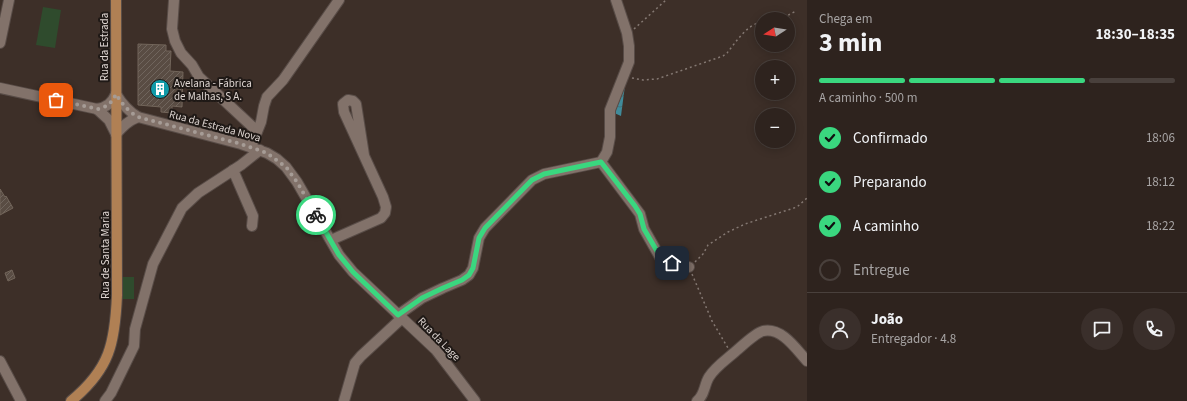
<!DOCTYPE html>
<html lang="pt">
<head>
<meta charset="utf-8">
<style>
  :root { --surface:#2e231e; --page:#3a2f2b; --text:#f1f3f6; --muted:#a7a4a4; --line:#49403c; --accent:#3ad77f }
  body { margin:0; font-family:"Source Sans 3",sans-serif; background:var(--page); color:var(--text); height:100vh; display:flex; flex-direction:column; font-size:15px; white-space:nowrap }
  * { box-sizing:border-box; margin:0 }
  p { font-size:13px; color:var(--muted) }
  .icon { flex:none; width:22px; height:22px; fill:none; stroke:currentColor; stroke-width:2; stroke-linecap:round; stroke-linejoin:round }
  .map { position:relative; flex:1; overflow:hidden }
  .panel { display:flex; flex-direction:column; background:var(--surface); width:380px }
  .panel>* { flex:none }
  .needle { width:26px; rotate:258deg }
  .tools { position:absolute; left:755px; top:12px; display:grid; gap:8px }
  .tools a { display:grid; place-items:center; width:40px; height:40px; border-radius:50%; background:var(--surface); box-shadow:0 2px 10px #0003,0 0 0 1px var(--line); font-size:20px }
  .pin { position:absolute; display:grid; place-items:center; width:34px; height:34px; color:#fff; margin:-17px; border-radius:8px; box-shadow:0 2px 6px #0006 }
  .courier { position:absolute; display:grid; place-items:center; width:40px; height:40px; margin:-20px; border:3px solid #3ad77f; border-radius:50%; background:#fff; color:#222; box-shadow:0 1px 5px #0007 }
  .summary em { font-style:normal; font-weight:700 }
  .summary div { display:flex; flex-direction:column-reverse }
  .summary { display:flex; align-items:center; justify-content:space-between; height:68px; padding:0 12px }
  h1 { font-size:26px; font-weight:700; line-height:30px }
  .bar { display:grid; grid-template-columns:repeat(4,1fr); gap:6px 4px; align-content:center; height:48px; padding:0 12px }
  .bar i { height:5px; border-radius:3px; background:var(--line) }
  .bar .active { background:var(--accent) }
  .bar p { grid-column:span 4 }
  .line { display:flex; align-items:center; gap:10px; padding:0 12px; border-top:1px solid var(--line) }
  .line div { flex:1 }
  .round { display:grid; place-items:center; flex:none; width:42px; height:42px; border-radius:21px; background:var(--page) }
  ol { padding:0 12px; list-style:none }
  li { display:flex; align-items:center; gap:12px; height:44px }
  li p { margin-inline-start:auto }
  li .icon { padding:4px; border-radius:50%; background:var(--accent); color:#111; stroke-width:4 }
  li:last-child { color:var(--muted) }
  li i { width:22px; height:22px; border:2px solid var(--line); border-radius:50% }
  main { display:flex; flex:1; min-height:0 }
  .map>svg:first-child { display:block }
  .green { fill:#2f4b2d }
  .water { fill:url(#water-waves) }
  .building { fill:url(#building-hatch); stroke:#72655a }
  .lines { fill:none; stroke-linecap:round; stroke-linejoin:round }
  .minor-casing { stroke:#584c47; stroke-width:12 }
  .major-casing { stroke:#584c47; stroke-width:12 }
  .path { stroke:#847872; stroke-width:1.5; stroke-dasharray:2 3; stroke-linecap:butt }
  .minor { stroke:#82726a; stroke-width:10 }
  .major { stroke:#b08054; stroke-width:10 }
  .done { stroke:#a69c96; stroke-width:4; stroke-dasharray:0 7.2 }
  .route { stroke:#3ad77f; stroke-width:5 }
  .labels { text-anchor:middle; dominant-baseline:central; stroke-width:4; stroke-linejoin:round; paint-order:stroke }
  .street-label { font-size:11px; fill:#dfd6d2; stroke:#1f1916 }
  .poi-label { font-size:11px; fill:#dfd6d2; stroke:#1f1916; text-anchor:start }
</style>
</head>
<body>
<main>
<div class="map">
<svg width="807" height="401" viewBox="0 0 807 401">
  <defs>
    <pattern id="water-waves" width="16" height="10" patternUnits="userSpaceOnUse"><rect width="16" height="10" fill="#408b9a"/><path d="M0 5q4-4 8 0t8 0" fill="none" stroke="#41717a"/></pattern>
    <pattern id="building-hatch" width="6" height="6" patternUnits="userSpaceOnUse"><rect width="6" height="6" fill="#594c43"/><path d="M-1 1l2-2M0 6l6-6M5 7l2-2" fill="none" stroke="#70655d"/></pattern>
  </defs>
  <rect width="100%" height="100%" fill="#3d2f28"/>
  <g class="green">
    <polygon points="43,7 61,10 55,48 36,45"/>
    <rect x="121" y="277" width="13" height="22"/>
  </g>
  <polygon class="water" points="625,85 621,116 612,112"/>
  <g class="building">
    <polygon points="138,44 166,45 166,51 171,51 170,71 183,72 182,107 172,106 172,113 161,112 161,107 138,105"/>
    <polygon points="0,189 5,197 6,196 13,208 0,215"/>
    <polygon points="12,270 15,278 8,281 5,273"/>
  </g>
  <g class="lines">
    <g class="minor-casing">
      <g id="minor">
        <polyline points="174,0 172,29 175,41 181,53 192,65 199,77 257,131"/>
        <polyline points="0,43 9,0"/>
        <path d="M 0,88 L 97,109 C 107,107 112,103 116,94"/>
        <path d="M 116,94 C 122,104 128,111 138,117 L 241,144 L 267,153 L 277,159 L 286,167 L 297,182 L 339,255 L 353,272 L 436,350 L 475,401"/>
        <polyline points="97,109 109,120 116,134"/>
        <path d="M 116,134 C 123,126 128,121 138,117"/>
        <polyline points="251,147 261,122 264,106 267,97 283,80 339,0"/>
        <polyline points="601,162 640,214 644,229 661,259 672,263 689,267"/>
        <polyline points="233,170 253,216 252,226"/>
        <polyline points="331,240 381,218 385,213 386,207 383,197 344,112 343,104 348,100 353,101 356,104 364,155"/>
        <polyline points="398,315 422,298 443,288 462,280 469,275 473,268 479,238 485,228 532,180 544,174 601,162 607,152 610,137 610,110 629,62 629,46 627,33 616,0"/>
        <polyline points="0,361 21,401"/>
        <polyline points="105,401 111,393 134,346 135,329 153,264 182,208 198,193 241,165 260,150"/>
        <polyline points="344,401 355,363 361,356 402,318"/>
        <path d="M 697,401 C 705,395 704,385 709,377 C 715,367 727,359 736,351 C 742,346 755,333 763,331 C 782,327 796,349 807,361"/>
      </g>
    </g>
    <g class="major-casing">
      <path id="major" d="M 71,401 C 110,369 115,343 117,295 L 116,0"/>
    </g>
    <g class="path">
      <polyline points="779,19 783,18 796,11"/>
      <polyline points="634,29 666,0"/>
      <path d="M 632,78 L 643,80 L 657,79 L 723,56 L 727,53 C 736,42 747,24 762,22"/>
      <polyline points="695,262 703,254 708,245 728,232 745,224 797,207 807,198"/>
      <polyline points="692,274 712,321 728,348"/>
    </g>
    <use href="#minor" class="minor"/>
    <use href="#major" class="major"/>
  </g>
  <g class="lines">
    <path class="done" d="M 56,100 L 98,109 C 107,107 112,103 116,94 C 122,104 128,111 138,117 L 241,144 L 267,153 L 286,167 L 297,182 L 316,215"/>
    <polyline class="route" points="316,215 339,255 353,272 398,315 422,298 443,288 462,280 469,275 473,268 479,238 485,228 532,180 544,174 601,162 635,206 640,214 644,229 661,258 672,263"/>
  </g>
  <defs>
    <g id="building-disc" transform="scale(1)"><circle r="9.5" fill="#0f9aa8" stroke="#1f1916"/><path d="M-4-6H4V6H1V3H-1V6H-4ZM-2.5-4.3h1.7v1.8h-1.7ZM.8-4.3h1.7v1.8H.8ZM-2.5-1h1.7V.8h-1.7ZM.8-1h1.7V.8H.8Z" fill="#fff"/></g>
  </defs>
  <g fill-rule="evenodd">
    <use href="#building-disc" x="160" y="89"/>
  </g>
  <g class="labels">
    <g class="street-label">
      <text transform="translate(104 47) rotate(-90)">Rua da Estrada</text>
      <text transform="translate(215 126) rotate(15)">Rua da Estrada Nova</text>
      <text transform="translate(105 255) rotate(-90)">Rua de Santa Maria</text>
      <text transform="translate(439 339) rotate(46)">Rua da Lage</text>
    </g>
    <g class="poi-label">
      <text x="174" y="83">Avelana - Fábrica<tspan x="174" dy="13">de Malhas, S A.</tspan></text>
    </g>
  </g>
</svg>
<div class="tools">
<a><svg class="needle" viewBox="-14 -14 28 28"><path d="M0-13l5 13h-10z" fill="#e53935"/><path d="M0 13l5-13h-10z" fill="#a7a4a4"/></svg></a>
<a>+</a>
<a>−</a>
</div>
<div class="pin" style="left:56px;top:100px;background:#ea580c"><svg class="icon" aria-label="bag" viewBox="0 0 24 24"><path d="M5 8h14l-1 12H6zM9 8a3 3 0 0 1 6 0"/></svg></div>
<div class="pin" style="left:672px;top:263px;background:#1f2937"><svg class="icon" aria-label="home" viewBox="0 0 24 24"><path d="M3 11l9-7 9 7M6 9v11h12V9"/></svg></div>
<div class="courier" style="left:316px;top:215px"><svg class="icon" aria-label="bike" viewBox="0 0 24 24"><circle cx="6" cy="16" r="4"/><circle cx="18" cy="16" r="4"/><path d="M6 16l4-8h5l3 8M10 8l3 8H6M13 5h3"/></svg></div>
</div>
<section class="panel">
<div class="summary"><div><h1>3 min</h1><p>Chega em</p></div><em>18:30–18:35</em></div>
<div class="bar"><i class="active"></i><i class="active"></i><i class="active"></i><i></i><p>A caminho · 500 m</p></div>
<ol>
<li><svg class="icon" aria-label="check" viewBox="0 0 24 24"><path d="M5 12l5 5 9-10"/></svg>Confirmado<p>18:06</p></li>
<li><svg class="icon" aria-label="check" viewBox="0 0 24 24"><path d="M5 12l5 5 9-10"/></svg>Preparando<p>18:12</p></li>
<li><svg class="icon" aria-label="check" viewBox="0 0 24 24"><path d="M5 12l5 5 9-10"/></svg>A caminho<p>18:22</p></li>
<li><i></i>Entregue</li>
</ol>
<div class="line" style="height:72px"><a class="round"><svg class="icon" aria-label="person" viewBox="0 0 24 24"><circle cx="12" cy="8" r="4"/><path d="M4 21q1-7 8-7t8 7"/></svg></a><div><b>João</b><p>Entregador · 4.8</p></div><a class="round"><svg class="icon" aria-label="chat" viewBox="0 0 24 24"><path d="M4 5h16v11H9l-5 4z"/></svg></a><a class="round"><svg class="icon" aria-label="phone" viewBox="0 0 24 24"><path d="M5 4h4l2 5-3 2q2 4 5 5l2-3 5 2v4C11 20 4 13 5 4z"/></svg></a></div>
</section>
</main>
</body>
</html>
